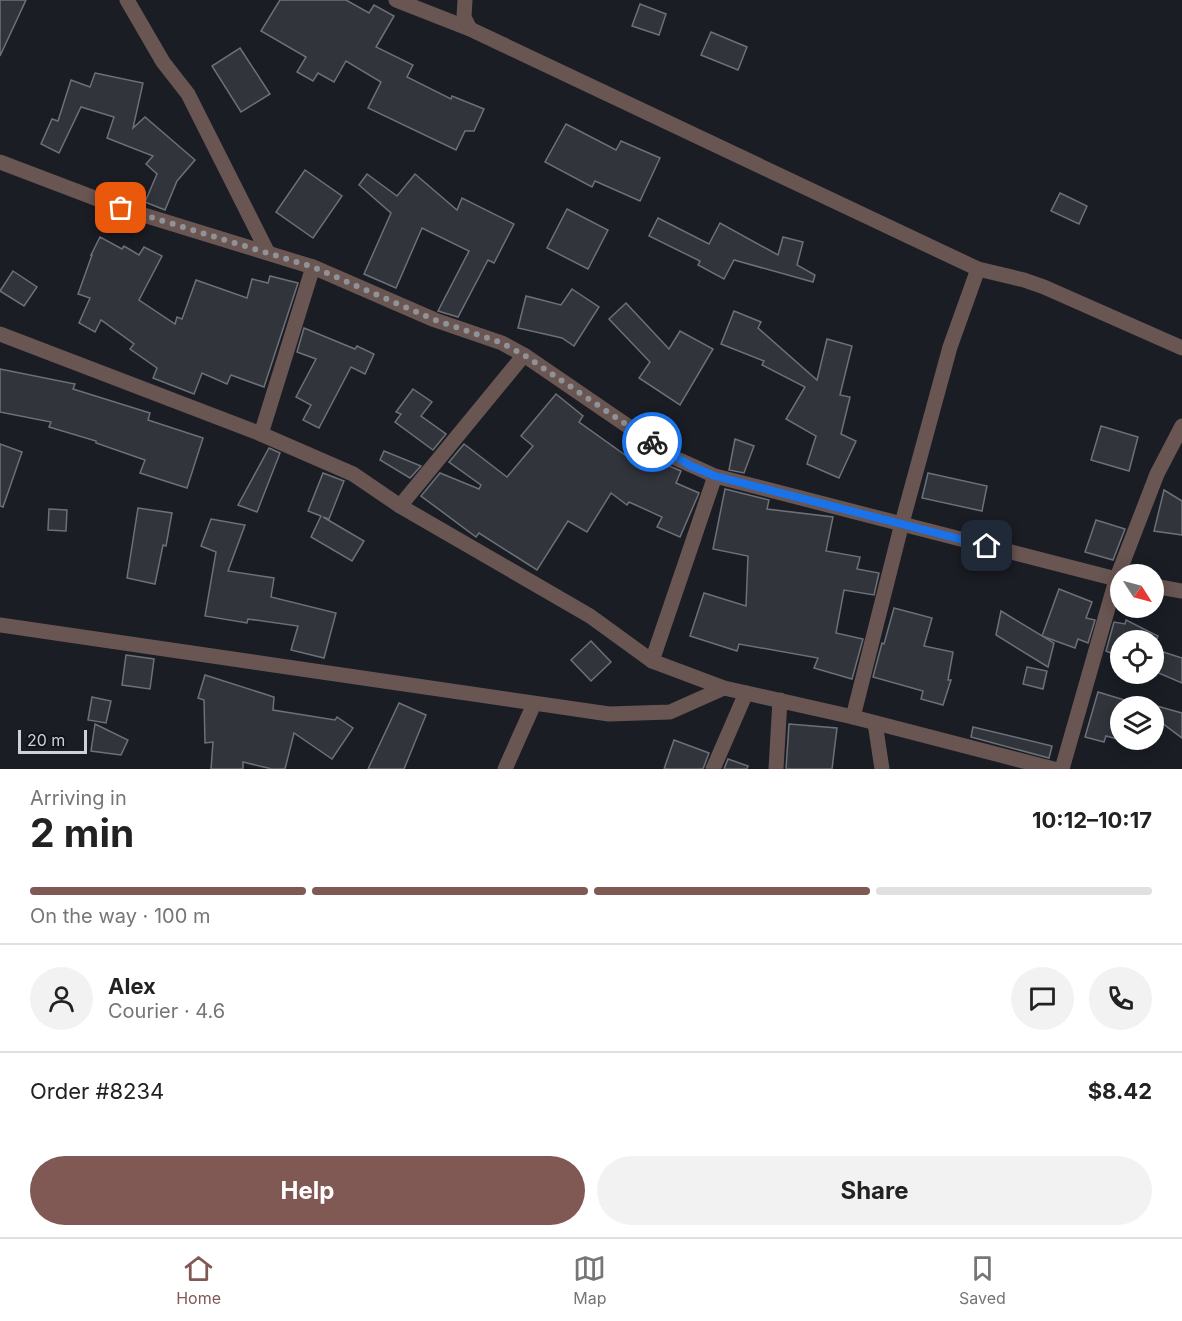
<!DOCTYPE html>
<html lang="en">
<head>
<meta charset="utf-8">
<style>
  :root { --surface:#fff; --page:#f2f2f2; --text:#222; --muted:#767676; --line:#e0e0e0; --accent:#815954 }
  body { margin:0; font-family:Inter,sans-serif; background:var(--page); color:var(--text); height:100vh; display:flex; flex-direction:column; font-size:22px; white-space:nowrap }
  * { box-sizing:border-box; margin:0 }
  p { font-size:20px; color:var(--muted) }
  .icon { flex:none; width:33px; height:33px; fill:none; stroke:currentColor; stroke-width:2; stroke-linecap:round; stroke-linejoin:round }
  .map { position:relative; height:769px; overflow:hidden }
  .panel { display:flex; flex-direction:column; background:var(--surface); flex:1 }
  .panel>* { flex:none }
  .needle { width:39px; rotate:126deg }
  .buttons { position:absolute; left:1110px; top:564px; display:grid; gap:12px }
  .buttons a { display:grid; place-items:center; width:54px; height:54px; border-radius:50%; background:var(--surface); box-shadow:0 3px 15px #0003; font-size:30px }
  .scale { position:absolute; left:18px; bottom:15px; width:69px; box-sizing:border-box; padding-left:6px; border:3px solid #cfd1d6; border-top:0; font-size:16px; line-height:21px; white-space:nowrap; color:#cfd1d6; -webkit-text-stroke:4px #11141a; paint-order:stroke }
  .pin { position:absolute; display:grid; place-items:center; width:51px; height:51px; color:#fff; margin:-26px; border-radius:12px; box-shadow:0 3px 9px #0006 }
  .courier { position:absolute; display:grid; place-items:center; width:60px; height:60px; margin:-30px; border:4px solid #1a73e8; border-radius:50%; background:#fff; color:#222; box-shadow:0 2px 8px #0007 }
  .head em { font-style:normal; font-weight:700 }
  .head div { display:flex; flex-direction:column-reverse }
  .head { display:flex; align-items:center; justify-content:space-between; height:102px; padding:0 30px }
  h1 { font-size:39px; font-weight:700; line-height:45px }
  .bar { display:grid; grid-template-columns:repeat(4,1fr); gap:9px 6px; align-content:center; height:72px; padding:0 30px }
  .bar i { height:8px; border-radius:4px; background:var(--line) }
  .bar .current { background:var(--accent) }
  .bar p { grid-column:span 4 }
  .line { display:flex; align-items:center; gap:15px; padding:0 30px; border-top:2px solid var(--line) }
  .line div { flex:1 }
  .round { display:grid; place-items:center; flex:none; width:63px; height:63px; border-radius:32px; background:var(--page) }
  .action { display:flex; gap:12px; margin-top:auto; padding:12px 30px }
  .action a { flex:1; height:69px; border-radius:36px; background:var(--accent); color:#fff; font-size:24px; font-weight:700; line-height:69px; text-align:center }
  .action a+a { background:var(--page); color:var(--text) }
  .tab-bar { display:flex; justify-content:space-around; align-items:center; height:84px; border-top:2px solid var(--line); background:var(--surface); font-size:16px; color:var(--muted) }
  .tab-bar a { display:grid; justify-items:center; gap:3px }
  .tab-bar .current { color:var(--accent) }
  .map>svg:first-child { display:block }
  .building { fill:#31343b; stroke:#6c7078; stroke-width:1.5 }
  .lines { fill:none; stroke-linecap:round; stroke-linejoin:round }
  .minor { stroke:#695552; stroke-width:15 }
  .done { stroke:#909298; stroke-width:6; stroke-dasharray:0 10.8 }
  .route { stroke:#1a73e8; stroke-width:8 }
</style>
</head>
<body>
<div class="map">
<svg width="1182" height="769" viewBox="0 0 1182 769">
  <rect width="100%" height="100%" fill="#1a1d24"/>
  <g class="building">
    <polygon points="0,0 26,0 0,56"/>
    <polygon points="280,0 346,0 369,13 374,5 394,16 376,47 413,65 407,77 451,99 452,96 484,109 474,131 465,131 456,150 368,108 381,82 346,61 334,82 318,73 313,81 297,72 306,57 261,31"/>
    <polygon points="640,4 666,14 659,35 632,26"/>
    <polygon points="711,32 747,47 738,70 701,55"/>
    <polygon points="240,48 270,94 241,112 212,66"/>
    <polygon points="95,73 143,83 133,128 145,117 195,160 177,181 165,210 145,202 157,174 146,164 153,156 107,138 114,117 81,107 59,153 41,144 52,119 58,121 71,80 90,87"/>
    <polygon points="566,124 616,150 621,141 660,158 640,201 595,181 592,187 545,162"/>
    <polygon points="305,170 342,196 313,238 276,212"/>
    <polygon points="367,174 397,196 415,174 457,210 462,198 514,224 494,263 488,260 458,317 438,311 469,251 422,228 396,288 364,274 391,213 359,185"/>
    <polygon points="1060,193 1087,206 1079,224 1051,211"/>
    <polygon points="567,209 608,230 588,269 547,248"/>
    <polygon points="658,218 709,244 720,223 778,255 783,237 803,242 797,265 815,275 813,282 734,260 724,279 698,265 700,261 649,236"/>
    <polygon points="100,237 122,249 124,246 139,255 144,247 162,256 139,300 175,324 177,317 182,319 196,280 247,298 252,279 268,283 270,276 298,283 264,387 231,375 227,384 202,373 194,394 153,378 157,368 130,349 134,344 101,320 95,332 79,323 90,298 78,294 92,255 91,255"/>
    <polygon points="13,271 37,287 24,306 0,291"/>
    <polygon points="572,289 599,307 574,346 562,338 518,328 526,296 561,305"/>
    <polygon points="626,303 669,349 680,331 713,349 680,405 639,378 650,362 609,319"/>
    <polygon points="734,311 761,322 758,328 817,380 827,339 852,346 840,395 850,397 841,434 856,441 839,478 807,464 816,436 786,419 805,387 762,365 764,361 721,344"/>
    <polygon points="304,328 355,349 357,346 374,354 365,374 351,367 319,428 303,420 311,405 296,397 316,359 297,352"/>
    <polygon points="0,369 75,384 73,389 150,413 148,420 203,438 187,488 140,473 145,460 96,443 96,441 49,427 51,422 0,412"/>
    <polygon points="413,389 432,402 421,416 446,434 433,450 395,422 401,414 396,412"/>
    <polygon points="556,394 583,416 579,422 635,462 645,449 667,465 681,471 676,483 699,493 680,537 657,527 662,517 629,502 627,505 611,493 587,532 568,521 537,570 479,533 476,537 421,496 440,473 479,489 481,485 449,462 464,444 507,477 533,446 521,436"/>
    <polygon points="1101,426 1138,437 1129,471 1091,460"/>
    <polygon points="735,439 754,446 744,473 729,470"/>
    <polygon points="0,444 22,452 3,507 0,506"/>
    <polygon points="269,448 280,453 257,512 238,505"/>
    <polygon points="384,451 421,466 410,478 380,460"/>
    <polygon points="323,473 344,481 329,519 323,517 364,541 352,561 311,537 321,516 308,511"/>
    <polygon points="928,473 987,486 982,511 922,498"/>
    <polygon points="725,489 769,500 767,509 833,517 826,551 860,557 857,569 879,573 874,595 844,590 836,633 863,639 852,679 814,668 818,658 739,644 737,651 690,636 704,593 746,606 748,556 713,549"/>
    <polygon points="1164,490 1182,501 1182,535 1154,531"/>
    <polygon points="138,508 172,513 166,546 163,545 155,584 127,578"/>
    <polygon points="49,509 67,510 66,531 48,530"/>
    <polygon points="211,519 245,525 228,571 274,578 271,597 336,613 324,658 291,650 298,626 248,619 247,623 205,616 216,552 201,546"/>
    <polygon points="1096,520 1125,529 1113,560 1085,552"/>
    <polygon points="1059,589 1092,602 1086,618 1095,620 1088,643 1078,639 1075,648 1042,636"/>
    <polygon points="894,608 932,618 924,646 953,652 948,680 951,680 943,705 921,699 923,691 873,677 882,643 884,644"/>
    <polygon points="1001,611 1054,643 1048,667 996,635"/>
    <polygon points="1126,620 1158,636 1154,646 1154,640 1120,640 1120,657 1106,651 1114,622 1125,624"/>
    <polygon points="591,641 611,662 591,681 571,660"/>
    <polygon points="1154,649 1182,658 1182,683 1154,671"/>
    <polygon points="126,655 154,659 150,689 122,685"/>
    <polygon points="1027,667 1047,671 1043,689 1023,684"/>
    <polygon points="205,675 274,697 273,710 335,720 337,717 353,728 332,759 294,733 285,769 272,769 243,762 243,769 211,769 213,742 205,743 204,700 198,698"/>
    <polygon points="1098,692 1131,702 1130,706 1120,706 1121,740 1106,736 1104,742 1085,737"/>
    <polygon points="92,697 111,701 106,723 88,720"/>
    <polygon points="1132,699 1182,713 1182,738 1154,717 1154,706 1140,706"/>
    <polygon points="399,703 426,715 404,769 368,769"/>
    <polygon points="95,724 128,740 121,755 91,751"/>
    <polygon points="789,724 837,728 832,769 786,769"/>
    <polygon points="973,727 1052,746 1049,758 971,737"/>
    <polygon points="674,740 709,753 703,769 664,769"/>
    <polygon points="728,759 748,766 747,769 724,769"/>
  </g>
  <g class="lines">
    <g class="minor">
      <polyline points="127,0 163,62 188,94 268,253"/>
      <polyline points="396,0 470,29 978,269 1024,280 1044,287 1182,348"/>
      <polyline points="465,0 464,17 470,29"/>
      <polyline points="0,162 121,208 313,267 435,320 502,343 524,355 673,457 715,476 1120,580"/>
      <polyline points="0,334 261,434 353,474 400,506 590,616 652,661 724,688 853,717 1054,769"/>
      <polyline points="261,434 313,267"/>
      <polyline points="400,506 524,355"/>
      <polyline points="1154,586 1182,591"/>
      <polyline points="0,625 609,714 670,712 724,688"/>
      <polyline points="652,661 715,476"/>
      <polyline points="853,717 902,523 950,347 978,269"/>
      <polyline points="875,723 882,769"/>
      <polyline points="505,769 534,704"/>
      <polyline points="713,769 746,693"/>
      <polyline points="776,769 780,700"/>
      <polyline points="1062,769 1116,580 1157,474 1182,426"/>
    </g>
  </g>
  <g class="lines">
    <polyline class="done" points="121,208 313,267 435,320 502,343 524,355 652,442"/>
    <polyline class="route" points="652,442 691,466 715,476 987,546"/>
  </g>
</svg>
<div class="buttons">
<a><svg class="needle" viewBox="-14 -14 28 28"><path d="M0-13l5 13h-10z" fill="#e53935"/><path d="M0 13l5-13h-10z" fill="#767676"/></svg></a>
<a><svg class="icon" aria-label="locate" viewBox="0 0 24 24"><circle cx="12" cy="12" r="6"/><path d="M12 2v4M12 18v4M2 12h4M18 12h4"/></svg></a>
<a><svg class="icon" aria-label="layers" viewBox="0 0 24 24"><path d="M12 4l9 5-9 5-9-5zM3 14l9 5 9-5"/></svg></a>
</div>
<div class="scale">20 m</div>
<div class="pin" style="left:121px;top:208px;background:#ea580c"><svg class="icon" aria-label="bag" viewBox="0 0 24 24"><path d="M5 8h14l-1 12H6zM9 8a3 3 0 0 1 6 0"/></svg></div>
<div class="pin" style="left:987px;top:546px;background:#1f2937"><svg class="icon" aria-label="home" viewBox="0 0 24 24"><path d="M3 11l9-7 9 7M6 9v11h12V9"/></svg></div>
<div class="courier" style="left:652px;top:442px"><svg class="icon" aria-label="bike" viewBox="0 0 24 24"><circle cx="6" cy="16" r="4"/><circle cx="18" cy="16" r="4"/><path d="M6 16l4-8h5l3 8M10 8l3 8H6M13 5h3"/></svg></div>
</div>
<section class="panel">
<div class="head"><div><h1>2 min</h1><p>Arriving in</p></div><em>10:12–10:17</em></div>
<div class="bar"><i class="current"></i><i class="current"></i><i class="current"></i><i></i><p>On the way · 100 m</p></div>
<div class="line" style="height:108px"><a class="round"><svg class="icon" aria-label="person" viewBox="0 0 24 24"><circle cx="12" cy="8" r="4"/><path d="M4 21q1-7 8-7t8 7"/></svg></a><div><b>Alex</b><p>Courier · 4.6</p></div><a class="round"><svg class="icon" aria-label="chat" viewBox="0 0 24 24"><path d="M4 5h16v11H9l-5 4z"/></svg></a><a class="round"><svg class="icon" aria-label="phone" viewBox="0 0 24 24"><path d="M5 4h4l2 5-3 2q2 4 5 5l2-3 5 2v4C11 20 4 13 5 4z"/></svg></a></div>
<div class="line" style="height:78px"><div>Order #8234</div><b>$8.42</b></div>
<div class="action"><a>Help</a><a>Share</a></div>
</section>
<nav class="tab-bar">
<a class="current"><svg class="icon" aria-label="home" viewBox="0 0 24 24"><path d="M3 11l9-7 9 7M6 9v11h12V9"/></svg>Home</a>
<a><svg class="icon" aria-label="map" viewBox="0 0 24 24"><path d="M3 6l6-2 6 2 6-2v14l-6 2-6-2-6 2zM9 4v14M15 6v14"/></svg>Map</a>
<a><svg class="icon" aria-label="saved" viewBox="0 0 24 24"><path d="M7 4h10v16l-5-4-5 4z"/></svg>Saved</a>
</nav>
</body>
</html>
